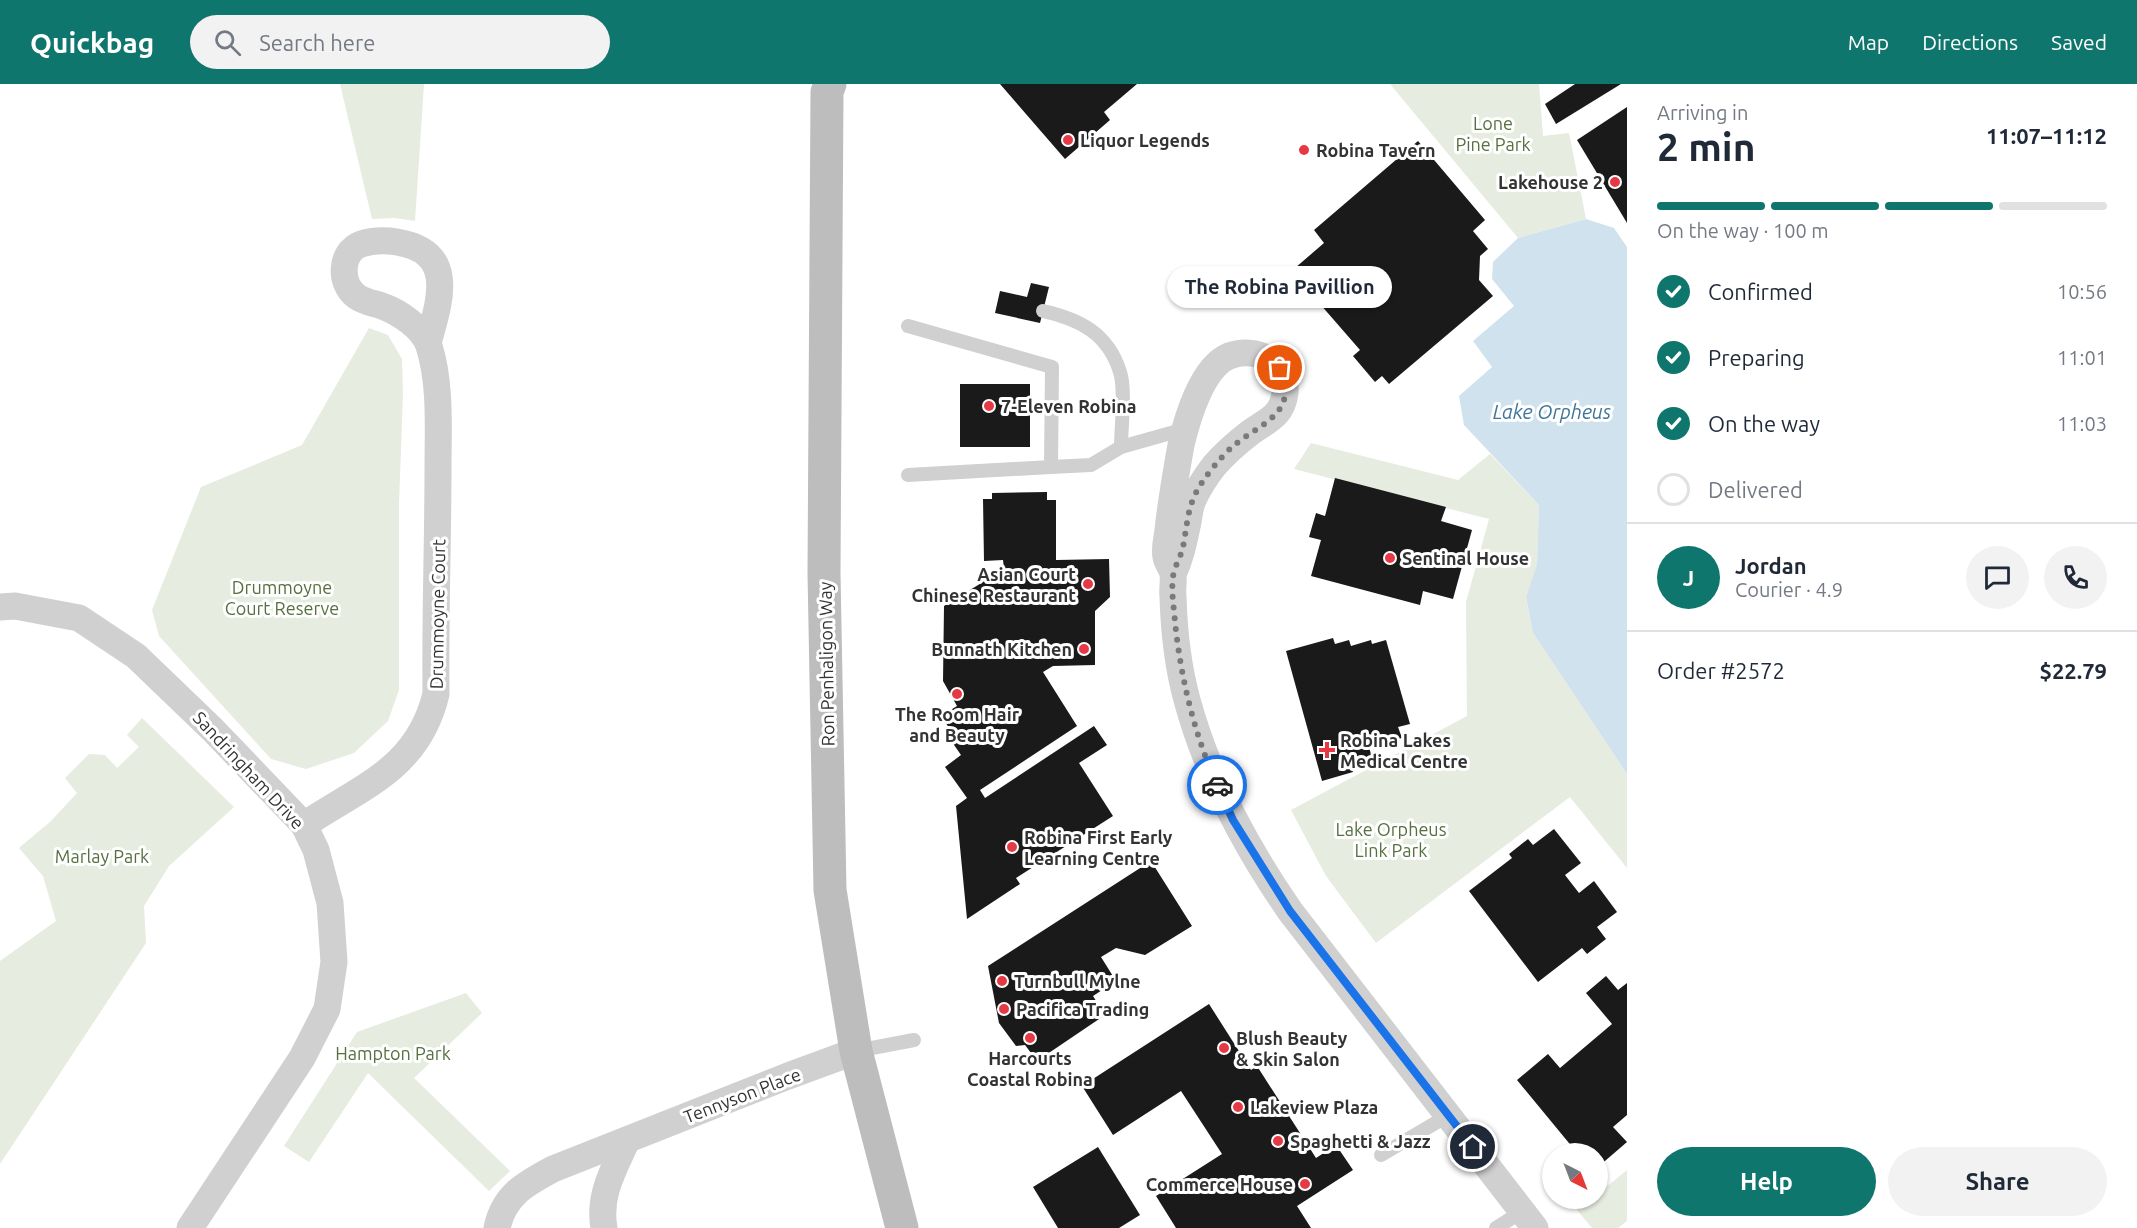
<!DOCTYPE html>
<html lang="en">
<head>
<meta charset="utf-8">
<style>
  :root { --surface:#fff; --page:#f2f2f3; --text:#1f2937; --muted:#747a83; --line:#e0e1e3; --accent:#0f766e }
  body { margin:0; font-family:Ubuntu,sans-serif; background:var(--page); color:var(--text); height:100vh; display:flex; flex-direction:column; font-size:22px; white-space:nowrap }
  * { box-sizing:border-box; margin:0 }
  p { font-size:20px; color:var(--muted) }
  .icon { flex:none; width:33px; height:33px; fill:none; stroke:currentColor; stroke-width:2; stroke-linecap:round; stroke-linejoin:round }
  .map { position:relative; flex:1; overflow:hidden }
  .side { display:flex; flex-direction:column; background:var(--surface); width:510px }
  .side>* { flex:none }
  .needle { width:39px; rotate:138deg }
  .buttons { position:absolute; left:1542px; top:1059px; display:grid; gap:12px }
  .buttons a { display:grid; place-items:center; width:66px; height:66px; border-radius:50%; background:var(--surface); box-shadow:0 2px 4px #0004; font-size:30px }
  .pin { position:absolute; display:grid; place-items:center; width:51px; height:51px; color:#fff; margin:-26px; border:3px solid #fff; border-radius:50%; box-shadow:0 2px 6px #0007 }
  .courier { position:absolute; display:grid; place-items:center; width:60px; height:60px; margin:-30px; border:4px solid #1a73e8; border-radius:50%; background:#fff; color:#222; box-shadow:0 2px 8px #0007 }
  .bubble { position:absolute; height:42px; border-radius:21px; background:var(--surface); box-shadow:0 2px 4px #0004; font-size:20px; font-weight:600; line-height:42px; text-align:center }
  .summary em { font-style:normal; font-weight:600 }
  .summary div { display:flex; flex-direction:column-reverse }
  .summary { display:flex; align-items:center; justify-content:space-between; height:102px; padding:0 30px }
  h1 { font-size:39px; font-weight:600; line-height:45px }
  .bar { display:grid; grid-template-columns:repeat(4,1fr); gap:9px 6px; align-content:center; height:72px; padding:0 30px }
  .bar i { height:8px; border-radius:4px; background:var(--line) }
  .bar .active { background:var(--accent) }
  .bar p { grid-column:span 4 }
  .line { display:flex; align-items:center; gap:15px; padding:0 30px; border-top:2px solid var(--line) }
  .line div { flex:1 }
  .round { display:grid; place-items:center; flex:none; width:63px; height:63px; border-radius:32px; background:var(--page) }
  ol { padding:0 30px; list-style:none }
  li { display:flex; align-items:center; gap:18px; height:66px }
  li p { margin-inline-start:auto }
  li .icon { padding:6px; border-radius:50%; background:var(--accent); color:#fff; stroke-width:4 }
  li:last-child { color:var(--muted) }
  li i { width:33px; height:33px; border:3px solid var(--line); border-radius:50% }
  .primary-button { display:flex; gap:12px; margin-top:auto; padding:12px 30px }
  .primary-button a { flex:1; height:69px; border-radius:36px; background:var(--accent); color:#fff; font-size:24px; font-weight:600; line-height:69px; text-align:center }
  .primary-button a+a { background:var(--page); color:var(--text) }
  header { display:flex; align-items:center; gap:36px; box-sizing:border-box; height:84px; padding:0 30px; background:var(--accent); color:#fff }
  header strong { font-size:28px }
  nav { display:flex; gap:33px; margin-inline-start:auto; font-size:21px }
  .search { width:420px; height:54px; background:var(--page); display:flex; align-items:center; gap:15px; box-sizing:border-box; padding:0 21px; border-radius:33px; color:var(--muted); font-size:22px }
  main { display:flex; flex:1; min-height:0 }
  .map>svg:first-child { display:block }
  .green { fill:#e6ecdf }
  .water { fill:#cfe2ee }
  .building { fill:#1a1a1a }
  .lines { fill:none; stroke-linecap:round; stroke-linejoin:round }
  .lane { stroke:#d0d0d0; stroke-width:14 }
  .street { stroke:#d0d0d0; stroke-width:27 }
  .secondary { stroke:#bdbdbd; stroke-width:33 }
  .done { stroke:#7a7a7a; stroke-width:6; stroke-dasharray:0 10.8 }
  .route { stroke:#1a73e8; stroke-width:8 }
  .poi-dot { fill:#e63946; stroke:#fff; stroke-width:2 }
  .labels { text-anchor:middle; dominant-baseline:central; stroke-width:6; stroke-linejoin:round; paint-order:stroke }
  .park-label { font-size:18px; fill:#56703f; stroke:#fff }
  .poi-label { font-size:18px; font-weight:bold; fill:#333; stroke:#fff; text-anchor:start }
  .street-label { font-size:18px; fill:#333; stroke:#fff }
  .water-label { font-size:20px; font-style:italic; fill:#3f7597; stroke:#fff }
</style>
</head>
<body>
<header>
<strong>Quickbag</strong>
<div class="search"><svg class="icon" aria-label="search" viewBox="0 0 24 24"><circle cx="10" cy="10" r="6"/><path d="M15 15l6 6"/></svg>Search here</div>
<nav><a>Map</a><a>Directions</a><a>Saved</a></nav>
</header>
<main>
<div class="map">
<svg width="1627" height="1144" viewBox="0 0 1627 1144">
  <rect width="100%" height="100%" fill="#fff"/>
  <g class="green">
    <polygon points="340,0 424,0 415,137 394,134 372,135"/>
    <polygon points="1390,0 1539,0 1543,52 1569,49 1586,135 1518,154"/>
    <polygon points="369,244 388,251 402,275 403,309 399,420 399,606 388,637 354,669 306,685 271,675 159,552 152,526 201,403 302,361"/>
    <polygon points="1311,359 1458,396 1490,370 1539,421 1537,481 1526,513 1533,549 1627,690 1627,784 1570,713 1376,859 1326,792 1291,726 1467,632 1466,518 1489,435 1294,385"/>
    <polygon points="142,634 234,723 169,782 144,822 146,859 0,1080 0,877 56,837 43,792 19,764 51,737 77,709 65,694 89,670 105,671 117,684 139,663 127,651"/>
    <polygon points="466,909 482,929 414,994 510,1087 489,1107 368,989 309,1078 284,1062 357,948"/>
    <polygon points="1627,1086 1627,1137 1618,1144 1592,1144 1577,1126 1591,1115 1598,1114 1598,1110"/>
  </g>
  <polygon class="water" points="1586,135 1614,144 1627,163 1627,690 1533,549 1526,513 1537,480 1539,421 1464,341 1459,312 1492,283 1473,257 1514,222 1492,195 1493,178 1518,154"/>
  <g class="building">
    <polygon points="1000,0 1137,0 1104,28 1110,36 1065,75"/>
    <polygon points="1575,0 1621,0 1556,40 1545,20"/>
    <polygon points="1627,23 1627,139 1577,56"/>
    <polygon points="1418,57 1485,136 1473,147 1488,165 1480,172 1479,196 1493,212 1389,300 1382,292 1375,298 1353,272 1360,266 1320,220 1323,217 1295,184 1324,159 1314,146"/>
    <polygon points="1031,199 1049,203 1040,239 995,229 1000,207 1027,213"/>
    <rect x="960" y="300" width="70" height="63"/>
    <polygon points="1335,394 1446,423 1441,437 1472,446 1453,515 1423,507 1420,521 1311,492 1321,456 1309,453 1316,429 1325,432"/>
    <polygon points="1047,408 1047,416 1056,416 1056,476 1109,475 1110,513 1095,527 1095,581 1053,582 1043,588 1077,642 980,706 985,714 1094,642 1107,661 1079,679 1113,732 1016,794 1020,800 967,835 956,722 967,714 945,683 961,671 952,658 956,654 941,632 957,622 943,597 944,522 1004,485 1003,476 984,477 983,415 992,415 992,409"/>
    <polygon points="1333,554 1335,560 1349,556 1351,562 1371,556 1372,560 1386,556 1410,640 1398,643 1402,654 1369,663 1372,674 1363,677 1365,681 1352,685 1353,688 1322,697 1286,567"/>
    <polygon points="1554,745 1581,779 1565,791 1579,809 1594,797 1617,828 1597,843 1606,855 1587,870 1582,864 1538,898 1469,807 1512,774 1509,770 1528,755 1533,761"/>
    <polygon points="1151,777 1192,842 1145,871 1116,864 1101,873 1116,897 1093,912 1105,931 1037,977 1025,961 1016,962 999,939 988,882"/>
    <polygon points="1606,892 1618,906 1627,899 1627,1031 1613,1043 1627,1058 1598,1083 1598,1070 1578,1070 1517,996 1548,970 1560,984 1612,940 1586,909"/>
    <polygon points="1209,920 1251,986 1257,982 1316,1074 1336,1061 1353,1086 1297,1122 1311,1144 1176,1144 1156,1112 1222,1070 1181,1007 1113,1051 1082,1002"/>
    <polygon points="1098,1063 1140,1131 1119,1144 1058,1144 1033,1103"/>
  </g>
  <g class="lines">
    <g class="lane">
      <path d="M 1043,227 C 1079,235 1108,249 1120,288 C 1126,306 1121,343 1121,363"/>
      <polyline points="1051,383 1091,381 1121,363 1185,345"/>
      <polyline points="908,391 1051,383 1052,283 908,242"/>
      <polyline points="856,967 914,956"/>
      <polyline points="1381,1071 1449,1031"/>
      <polyline points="1496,1144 1523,1127"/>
    </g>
    <g class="street">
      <path d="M 1173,490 C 1181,473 1184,457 1188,438 C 1189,431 1190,423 1193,416 C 1198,405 1207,391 1214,382 C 1225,369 1238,358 1251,348 C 1268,336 1282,332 1285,309 C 1288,278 1256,262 1229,272 C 1202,283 1187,335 1181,361 C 1176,389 1171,417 1168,446 C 1167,454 1164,465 1166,473 C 1167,479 1172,484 1173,490 C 1174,497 1172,505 1173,513 C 1174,547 1178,583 1187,616 C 1208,693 1245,762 1290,827 L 1535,1144"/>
      <polyline points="0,523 15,522 79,534 136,572 213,646 304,741 316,766 330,819 334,878 327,925 302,974 190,1144"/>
      <path d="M 304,741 C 362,702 418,685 436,610 C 435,535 438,459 438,384 C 438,344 441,300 429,262 C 423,244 399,228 382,222 C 373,219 364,218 356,212 C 339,199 340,168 361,160 C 373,156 385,156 397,158 C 457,168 440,216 428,259"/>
      <path d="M 497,1144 C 504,1111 525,1100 553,1085 L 788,992 L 856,967"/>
      <path d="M 604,1144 C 598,1111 614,1085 627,1056"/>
    </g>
    <polyline class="secondary" points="830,0 827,8 824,489 830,806 856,967 902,1144"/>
  </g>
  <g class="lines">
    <path class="done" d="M 1217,701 C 1194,649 1181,595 1175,538 C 1174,523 1171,508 1173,493 C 1174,483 1181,473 1183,463 C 1186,448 1187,432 1192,418 C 1198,400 1218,376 1232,363 C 1260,339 1300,330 1280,284"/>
    <polyline class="route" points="1217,701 1233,736 1290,827 1473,1063"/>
  </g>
  <g class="poi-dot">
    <circle cx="1068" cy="56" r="6"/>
    <circle cx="1304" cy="66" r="6"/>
    <circle cx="1615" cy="98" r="6"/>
    <circle cx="989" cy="322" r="6"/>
    <circle cx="1390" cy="474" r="6"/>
    <circle cx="1088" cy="500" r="6"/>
    <circle cx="1084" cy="565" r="6"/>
    <circle cx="957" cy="610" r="6"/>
    <path d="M1324 657h6v6h6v6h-6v6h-6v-6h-6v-6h6z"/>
    <circle cx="1012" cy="763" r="6"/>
    <circle cx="1002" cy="897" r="6"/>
    <circle cx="1004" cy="925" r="6"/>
    <circle cx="1030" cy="954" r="6"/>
    <circle cx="1224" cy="964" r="6"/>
    <circle cx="1238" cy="1023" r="6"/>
    <circle cx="1278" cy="1057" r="6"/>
    <circle cx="1305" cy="1100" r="6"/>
  </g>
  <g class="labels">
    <g class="park-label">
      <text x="1493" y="39">Lone<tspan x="1493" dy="21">Pine Park</tspan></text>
      <text x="282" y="503">Drummoyne<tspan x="282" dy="21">Court Reserve</tspan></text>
      <text x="1391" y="745">Lake Orpheus<tspan x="1391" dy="21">Link Park</tspan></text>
      <text x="102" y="772">Marlay Park</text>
      <text x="393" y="969">Hampton Park</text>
    </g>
    <g class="poi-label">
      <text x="1080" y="56">Liquor Legends</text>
      <text x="1316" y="66">Robina Tavern</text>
      <text x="1603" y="98" text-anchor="end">Lakehouse 2</text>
      <text x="1001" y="322">7-Eleven Robina</text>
      <text x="1402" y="474">Sentinal House</text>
      <text x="1076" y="490" text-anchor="end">Asian Court<tspan x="1076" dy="21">Chinese Restaurant</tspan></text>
      <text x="1072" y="565" text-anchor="end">Bunnath Kitchen</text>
      <text x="957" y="630" text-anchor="middle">The Room Hair<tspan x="957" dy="21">and Beauty</tspan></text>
      <text x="1340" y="656">Robina Lakes<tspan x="1340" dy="21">Medical Centre</tspan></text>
      <text x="1024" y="753">Robina First Early<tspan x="1024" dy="21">Learning Centre</tspan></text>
      <text x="1014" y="897">Turnbull Mylne</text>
      <text x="1016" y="925">Pacifica Trading</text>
      <text x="1236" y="954">Blush Beauty<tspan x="1236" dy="21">&amp; Skin Salon</tspan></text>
      <text x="1030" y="974" text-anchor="middle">Harcourts<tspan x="1030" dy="21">Coastal Robina</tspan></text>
      <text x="1250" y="1023">Lakeview Plaza</text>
      <text x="1290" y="1057">Spaghetti &amp; Jazz</text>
      <text x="1293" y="1100" text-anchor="end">Commerce House</text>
    </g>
    <g class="street-label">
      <text transform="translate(437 530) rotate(-89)">Drummoyne Court</text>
      <text transform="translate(826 580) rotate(-91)">Ron Penhaligon Way</text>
      <text transform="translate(249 686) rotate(47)">Sandringham Drive</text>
      <text transform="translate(742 1011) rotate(-21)">Tennyson Place</text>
    </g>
    <g class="water-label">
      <text x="1552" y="327">Lake Orpheus</text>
    </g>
  </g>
</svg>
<div class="buttons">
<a><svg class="needle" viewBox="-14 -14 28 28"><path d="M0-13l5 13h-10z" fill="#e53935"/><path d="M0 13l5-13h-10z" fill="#747a83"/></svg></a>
</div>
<div class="pin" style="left:1280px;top:284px;background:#ea580c"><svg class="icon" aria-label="bag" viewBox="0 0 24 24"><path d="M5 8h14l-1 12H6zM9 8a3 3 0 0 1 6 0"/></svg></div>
<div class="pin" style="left:1473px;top:1063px;background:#1f2937"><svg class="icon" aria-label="home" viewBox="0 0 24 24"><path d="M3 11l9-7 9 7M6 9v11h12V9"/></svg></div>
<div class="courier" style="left:1217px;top:701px"><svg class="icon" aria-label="car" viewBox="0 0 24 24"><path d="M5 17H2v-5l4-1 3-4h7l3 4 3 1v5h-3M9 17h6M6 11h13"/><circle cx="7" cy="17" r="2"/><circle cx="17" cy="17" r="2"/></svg></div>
<div class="bubble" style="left:1167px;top:182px;width:225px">The Robina Pavillion</div>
</div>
<section class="side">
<div class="summary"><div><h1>2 min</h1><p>Arriving in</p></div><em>11:07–11:12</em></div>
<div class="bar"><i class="active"></i><i class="active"></i><i class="active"></i><i></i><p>On the way · 100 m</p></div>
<ol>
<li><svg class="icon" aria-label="check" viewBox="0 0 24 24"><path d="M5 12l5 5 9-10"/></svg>Confirmed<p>10:56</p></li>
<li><svg class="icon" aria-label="check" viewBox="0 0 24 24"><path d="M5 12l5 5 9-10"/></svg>Preparing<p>11:01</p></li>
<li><svg class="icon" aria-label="check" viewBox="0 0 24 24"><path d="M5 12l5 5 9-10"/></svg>On the way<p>11:03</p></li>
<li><i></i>Delivered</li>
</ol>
<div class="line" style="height:108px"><b class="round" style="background:var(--accent);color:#fff">J</b><div><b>Jordan</b><p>Courier · 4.9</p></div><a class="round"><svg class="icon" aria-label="chat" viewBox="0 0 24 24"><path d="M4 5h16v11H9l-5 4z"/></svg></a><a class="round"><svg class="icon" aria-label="phone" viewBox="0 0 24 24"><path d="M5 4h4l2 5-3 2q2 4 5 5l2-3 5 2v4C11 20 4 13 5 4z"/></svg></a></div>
<div class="line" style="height:78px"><div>Order #2572</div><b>$22.79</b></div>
<div class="primary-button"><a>Help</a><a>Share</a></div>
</section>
</main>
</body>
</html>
